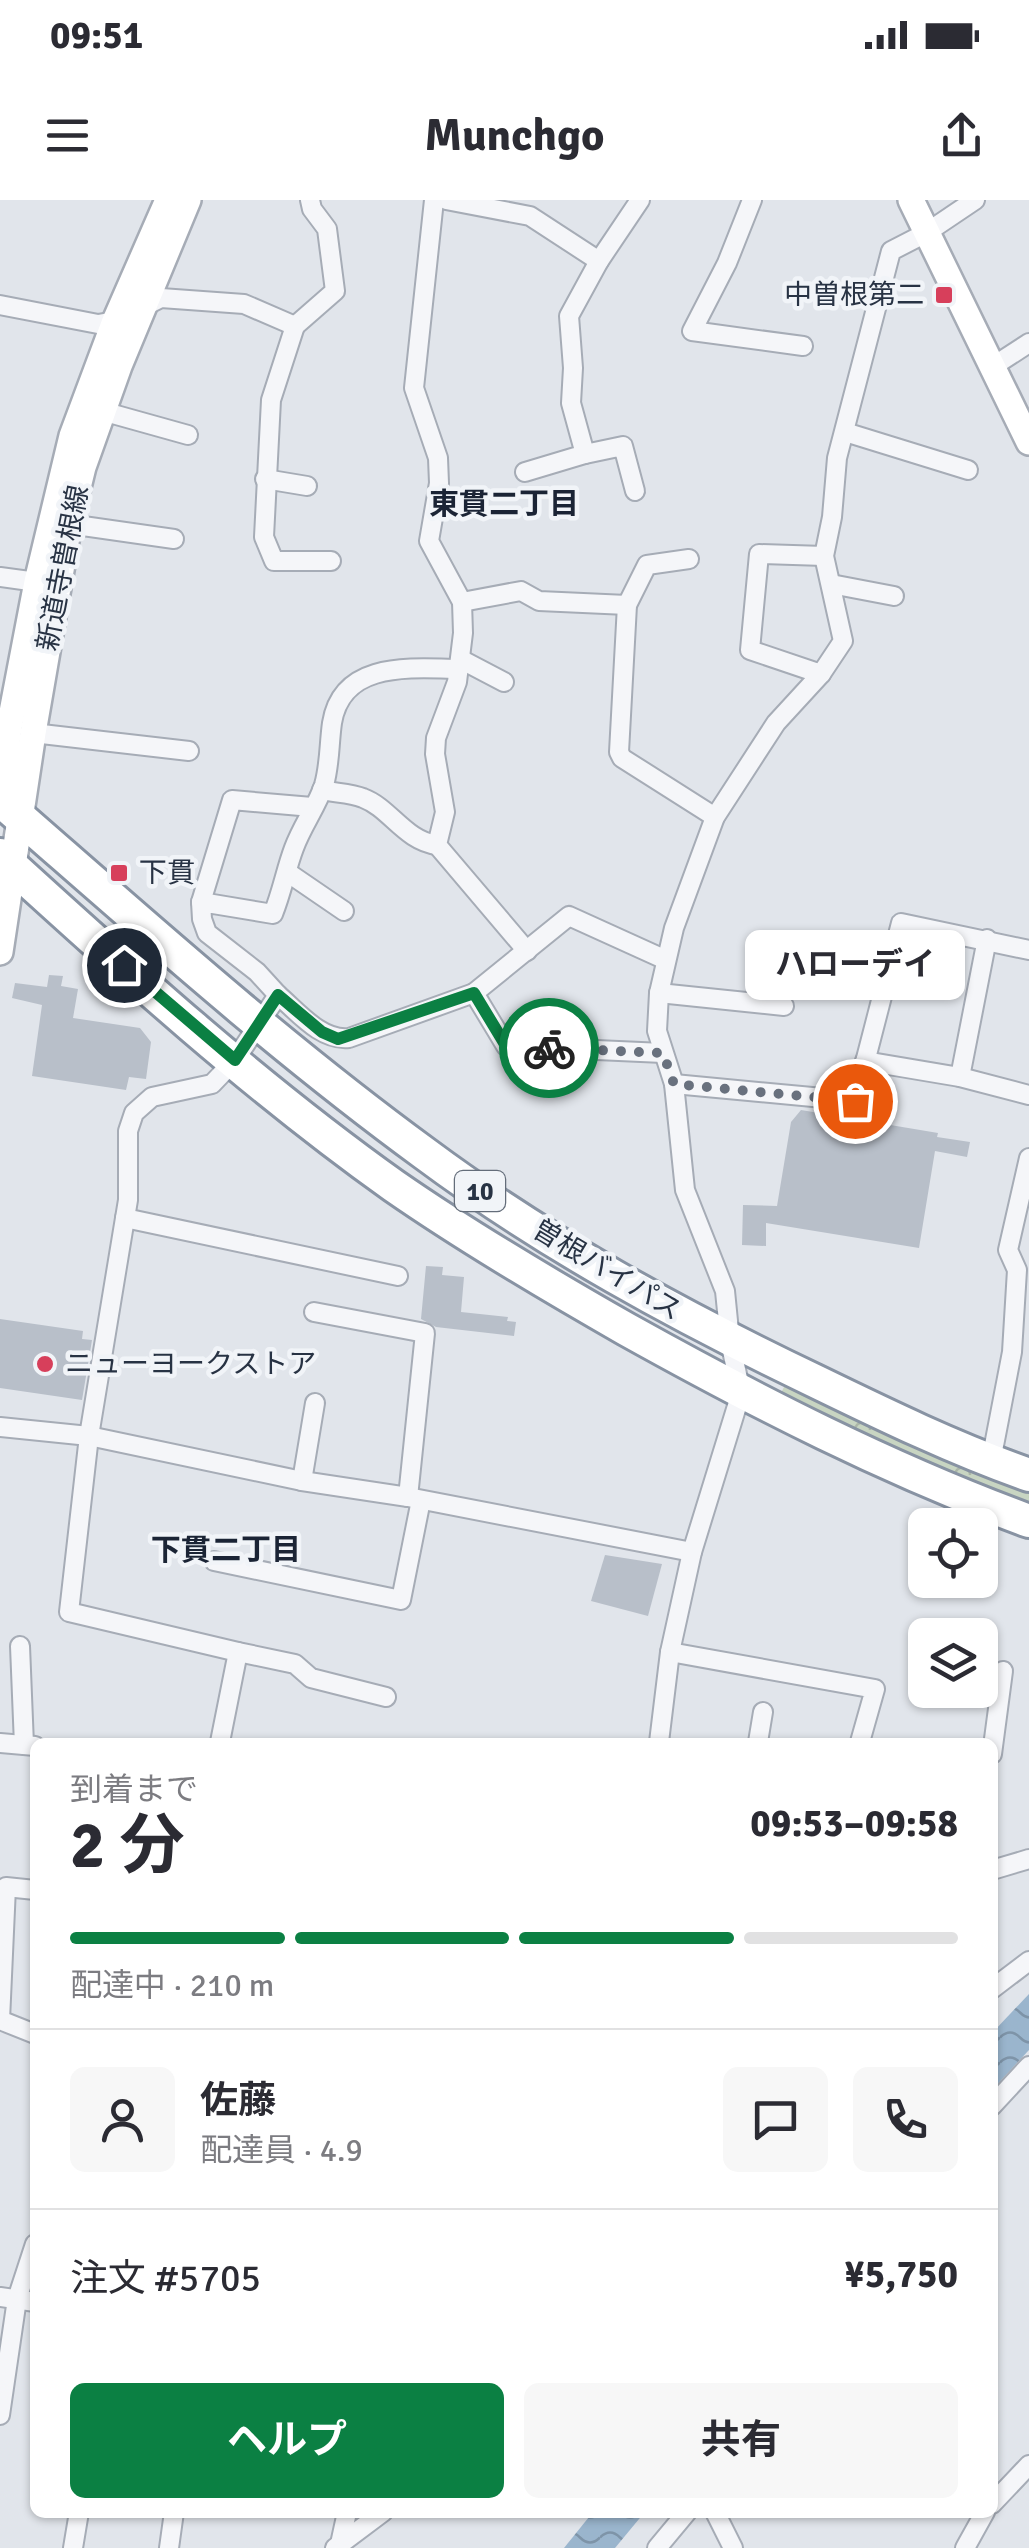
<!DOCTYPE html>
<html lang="ja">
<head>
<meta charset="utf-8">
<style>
  :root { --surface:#fff; --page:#f7f7f7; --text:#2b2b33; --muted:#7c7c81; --line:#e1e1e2; --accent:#0b8043 }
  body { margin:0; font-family:Signika,"Noto Sans JP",sans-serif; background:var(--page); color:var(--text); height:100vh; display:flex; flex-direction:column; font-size:38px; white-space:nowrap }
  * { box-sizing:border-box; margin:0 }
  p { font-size:32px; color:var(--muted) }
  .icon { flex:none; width:55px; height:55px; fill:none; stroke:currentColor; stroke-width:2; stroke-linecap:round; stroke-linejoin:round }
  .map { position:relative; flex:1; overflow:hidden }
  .details { position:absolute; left:30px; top:1538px; width:968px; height:780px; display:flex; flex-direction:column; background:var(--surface); border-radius:15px; box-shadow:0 2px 8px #0004 }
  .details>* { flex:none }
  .fabs { position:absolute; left:908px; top:1308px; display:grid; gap:20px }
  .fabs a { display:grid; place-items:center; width:90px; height:90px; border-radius:15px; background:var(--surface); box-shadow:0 2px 8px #0004; font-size:50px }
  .pin { position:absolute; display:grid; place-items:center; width:85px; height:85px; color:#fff; margin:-42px; border:5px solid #fff; border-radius:50%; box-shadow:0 2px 10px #0007 }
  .courier { position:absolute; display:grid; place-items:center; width:100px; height:100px; margin:-50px; border:8px solid #0b8043; border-radius:50%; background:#fff; color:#222; box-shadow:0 2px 12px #0007 }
  .bubble { position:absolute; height:70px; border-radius:15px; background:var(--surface); box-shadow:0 2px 8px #0004; font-size:32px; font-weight:700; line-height:70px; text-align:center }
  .summary em { font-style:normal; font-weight:700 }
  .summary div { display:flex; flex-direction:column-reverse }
  .summary { display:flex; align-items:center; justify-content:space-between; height:170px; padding:0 40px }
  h1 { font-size:65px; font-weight:700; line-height:75px }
  .bar { display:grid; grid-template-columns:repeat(4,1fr); gap:15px 10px; align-content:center; height:120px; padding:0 40px }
  .bar i { height:12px; border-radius:8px; background:var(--line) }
  .bar .current { background:var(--accent) }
  .bar p { grid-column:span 4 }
  .line { display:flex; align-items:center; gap:25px; padding:0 40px; border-top:2px solid var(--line) }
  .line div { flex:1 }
  .round { display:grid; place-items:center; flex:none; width:105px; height:105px; border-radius:15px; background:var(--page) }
  .primary-button { display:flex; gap:20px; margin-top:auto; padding:20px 40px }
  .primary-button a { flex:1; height:115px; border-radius:15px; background:var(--accent); color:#fff; font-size:40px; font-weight:700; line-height:115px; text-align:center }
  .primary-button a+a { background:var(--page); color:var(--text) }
  .status { display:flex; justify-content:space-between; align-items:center; height:70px; padding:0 50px; background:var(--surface); direction:ltr }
  .status svg { height:28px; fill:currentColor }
  header { display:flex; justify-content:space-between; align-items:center; height:130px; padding:0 40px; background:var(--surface); font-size:45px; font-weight:700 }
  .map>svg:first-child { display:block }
  .forest { fill:url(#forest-crowns) }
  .water { fill:url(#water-waves) }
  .building { fill:#b8bfc9 }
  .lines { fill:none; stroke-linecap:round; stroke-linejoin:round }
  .street-casing { stroke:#a6acb6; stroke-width:22 }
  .secondary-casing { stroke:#a6acb6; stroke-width:30 }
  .highway-casing { stroke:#8893a3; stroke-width:38 }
  .street { stroke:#f5f6f9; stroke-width:18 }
  .secondary { stroke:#fff; stroke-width:25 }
  .highway { stroke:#fff; stroke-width:32 }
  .done { stroke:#69717e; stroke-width:10; stroke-dasharray:0 18 }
  .route { stroke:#0b8043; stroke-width:12 }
  .poi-dot { fill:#d73f5b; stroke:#f1f4f8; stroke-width:4 }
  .labels { text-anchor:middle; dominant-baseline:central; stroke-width:9; stroke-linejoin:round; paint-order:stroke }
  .shield { fill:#f1f4f8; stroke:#646d7a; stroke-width:2.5 }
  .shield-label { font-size:25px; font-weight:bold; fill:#283344 }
  .poi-label { font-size:28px; fill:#283344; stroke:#f1f4f8; text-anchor:start }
  .street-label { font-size:28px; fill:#283344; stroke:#f1f4f8 }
  .neighbourhood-label { font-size:30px; font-weight:bold; fill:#1b2435; stroke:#f1f4f8 }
</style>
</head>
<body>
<div class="status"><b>09:51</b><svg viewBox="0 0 49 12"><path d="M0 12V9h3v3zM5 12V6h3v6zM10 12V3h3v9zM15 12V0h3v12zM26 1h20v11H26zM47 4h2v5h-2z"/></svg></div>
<header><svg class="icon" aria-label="menu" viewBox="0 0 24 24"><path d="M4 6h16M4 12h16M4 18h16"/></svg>Munchgo<svg class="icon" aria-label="share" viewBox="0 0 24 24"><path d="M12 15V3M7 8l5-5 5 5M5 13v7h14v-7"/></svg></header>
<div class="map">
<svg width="1029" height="2348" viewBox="0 0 1029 2348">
  <defs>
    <pattern id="forest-crowns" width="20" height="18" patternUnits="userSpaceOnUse" patternTransform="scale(2.5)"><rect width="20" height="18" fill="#c8d5c2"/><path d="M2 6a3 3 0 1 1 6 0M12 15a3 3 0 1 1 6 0" fill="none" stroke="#acb7a8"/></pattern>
    <pattern id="water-waves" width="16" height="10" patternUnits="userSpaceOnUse" patternTransform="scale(2.5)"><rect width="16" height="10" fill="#9ab5cd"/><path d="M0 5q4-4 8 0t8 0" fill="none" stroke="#7e94a8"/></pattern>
  </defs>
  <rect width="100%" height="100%" fill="#e1e5eb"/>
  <polygon class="forest" points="787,1181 1029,1285 1029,1309 868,1243 842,1223 781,1193"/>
  <g class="water">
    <polygon points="1029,1794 1029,1850 993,1889 993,1832"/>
    <polygon points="593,2312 644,2312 644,2313 615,2348 564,2348"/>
  </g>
  <g class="building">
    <polygon points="49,775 63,776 61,786 78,789 73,818 140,828 151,842 146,879 129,877 126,890 32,876 42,805 12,798 15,783 47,787"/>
    <polygon points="801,910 938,933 937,937 970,942 967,957 935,951 919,1048 766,1023 766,1046 742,1045 743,1005 777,1006 791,922"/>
    <polygon points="426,1066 443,1067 442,1075 464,1077 461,1112 508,1117 507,1121 516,1122 514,1136 436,1127 421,1119"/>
    <polygon points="0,1119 83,1131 82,1139 92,1140 82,1200 0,1188"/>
    <polygon points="605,1355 662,1364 648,1416 591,1401"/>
  </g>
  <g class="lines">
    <g class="street-casing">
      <g id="street">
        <polyline points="434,0 414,188 438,258 439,283 429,341 462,402 463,433 457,482 436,538 435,554 445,612 437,645 527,751"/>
        <polyline points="446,0 530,16 599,61 640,0"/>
        <polyline points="752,0 727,63 692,131 803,146"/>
        <polyline points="0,105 98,124 115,121 161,98 244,104 295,126 335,91 327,29 312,9 310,0"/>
        <polyline points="295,126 271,200 264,337 274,361 331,361"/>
        <polyline points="992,167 1029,143"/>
        <polyline points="102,211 188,235"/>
        <polyline points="845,232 968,270"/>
        <polyline points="585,254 623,246 635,291"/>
        <polyline points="525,272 585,254 571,203 573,168 569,116 599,61"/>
        <polyline points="265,279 307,286"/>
        <polyline points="69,324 174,339"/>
        <polyline points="689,359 647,365 627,405 619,552 622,558 715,617"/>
        <polyline points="0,377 37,382"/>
        <polyline points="831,384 894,396"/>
        <polyline points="462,402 521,391 539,401 627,405"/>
        <polyline points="462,460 504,482"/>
        <polyline points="821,474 750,450 759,354 824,356"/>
        <polyline points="33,533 189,551"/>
        <path d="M 322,590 C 335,593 351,593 363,598 C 390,608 405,641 437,645"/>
        <polyline points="287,672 344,711"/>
        <polyline points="201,702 232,600 312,607"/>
        <polyline points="474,793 506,846 663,853"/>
        <polyline points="659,793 784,806"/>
        <path d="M 278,795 L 257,772 L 207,733 L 202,719 L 201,702 L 273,714 C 282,692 286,669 294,648 C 302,626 317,606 324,585 C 330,564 329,544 332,523 C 342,461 410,468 459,469"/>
        <polyline points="865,861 960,877 1029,895"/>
        <polyline points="960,877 987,739"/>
        <polyline points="674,884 855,901 901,723 1029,750"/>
        <polyline points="125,1018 398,1076"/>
        <polyline points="314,1112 425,1133 408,1297"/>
        <polyline points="0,1227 89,1236 302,1281 408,1297 692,1352"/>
        <polyline points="991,1261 1012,1152 1017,1070 1008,1050 1029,958"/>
        <polyline points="302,1281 315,1203"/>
        <polyline points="214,1361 401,1400 421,1300"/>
        <polyline points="20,1446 24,1545"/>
        <polyline points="238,1452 295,1464 311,1478 386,1497"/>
        <polyline points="670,1452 875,1489 860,1542"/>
        <path d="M 220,1542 L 238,1452 L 69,1412 L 89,1236 L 128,1000 L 128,931 L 134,913 L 152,897 L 212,884 L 235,860 L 278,795 C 298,812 321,841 349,838 L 474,793 L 569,716 L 666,760"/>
        <polyline points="659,1542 670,1452 692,1352 741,1193 730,1141 725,1091 685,990 674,884 657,831 659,793 674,728 715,617 776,523 821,474 843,441 824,356 832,317 837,258 891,51 926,33 975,0"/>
        <polyline points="758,1542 763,1512"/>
        <polyline points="0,1543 35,1546"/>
        <polyline points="992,1554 1003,1471"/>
        <polyline points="992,1670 1029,1659"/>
        <polyline points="35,1690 6,1687 0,1820 35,1834"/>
        <polyline points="992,1789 1029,1761"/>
        <polyline points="992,1906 1029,1866"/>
        <polyline points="0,2097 35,2102"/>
        <polyline points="0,2215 17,2099 35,2044"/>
        <polyline points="992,2304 1029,2265"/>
        <polyline points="715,2312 733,2348"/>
        <polyline points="340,2344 347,2312"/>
        <polyline points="73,2348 79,2312"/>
        <polyline points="169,2348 174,2312"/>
        <polyline points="335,2348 383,2312"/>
        <polyline points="657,2348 687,2312"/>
        <polyline points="965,2348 985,2312"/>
      </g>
    </g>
    <g class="secondary-casing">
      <g id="secondary">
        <polyline points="911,0 1029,242"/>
        <polyline points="0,594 9,528 37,382 72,236 115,121 168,0"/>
        <polyline points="0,752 33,533 69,324 83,267 119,166 188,0"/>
      </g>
    </g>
    <g class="highway-casing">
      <g id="highway">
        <path d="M 0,600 C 139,721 275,844 424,953 C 545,1043 679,1116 815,1181 C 885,1215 955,1249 1029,1275"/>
        <path d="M 0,655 C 126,770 255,887 394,986 C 469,1038 547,1084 626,1129 C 757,1202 888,1269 1029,1321"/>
      </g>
    </g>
    <use href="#street" class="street"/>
    <use href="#secondary" class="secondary"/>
    <use href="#highway" class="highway"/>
  </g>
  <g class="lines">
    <polyline class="done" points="549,848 663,853 674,884 855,901"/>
    <polyline class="route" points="124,765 235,860 278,795 322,832 338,839 474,793 506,846 549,848"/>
  </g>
  <g class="poi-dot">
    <rect x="934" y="85" width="20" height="20" rx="5"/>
    <rect x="109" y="663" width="20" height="20" rx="5"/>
    <circle cx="45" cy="1164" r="10"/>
  </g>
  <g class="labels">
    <rect class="shield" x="455" y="971" width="50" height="40" rx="8"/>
    <g class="shield-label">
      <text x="480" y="991">10</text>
    </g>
    <g class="poi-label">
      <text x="924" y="95" text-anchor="end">中曽根第二</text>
      <text x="139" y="673">下貫</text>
      <text x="65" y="1164">ニューヨークストア</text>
    </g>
    <g class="street-label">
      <text transform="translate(63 368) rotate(-79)">新道寺曽根線</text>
      <text transform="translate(607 1070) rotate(31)">曽根バイパス</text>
    </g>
    <g class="neighbourhood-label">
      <text x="504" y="304">東貫二丁目</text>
      <text x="226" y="1350">下貫二丁目</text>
    </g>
  </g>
</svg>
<div class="fabs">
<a><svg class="icon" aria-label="locate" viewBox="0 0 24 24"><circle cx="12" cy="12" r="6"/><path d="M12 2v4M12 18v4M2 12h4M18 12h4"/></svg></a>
<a><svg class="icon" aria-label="layers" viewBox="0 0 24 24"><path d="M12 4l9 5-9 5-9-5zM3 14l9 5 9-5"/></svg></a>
</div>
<div class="pin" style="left:855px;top:901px;background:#ea580c"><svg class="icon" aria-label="bag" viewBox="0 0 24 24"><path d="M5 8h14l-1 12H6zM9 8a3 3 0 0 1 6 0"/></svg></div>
<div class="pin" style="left:124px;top:765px;background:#1f2937"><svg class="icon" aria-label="home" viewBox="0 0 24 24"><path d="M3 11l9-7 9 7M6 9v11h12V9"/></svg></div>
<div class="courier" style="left:549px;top:848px"><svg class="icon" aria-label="bike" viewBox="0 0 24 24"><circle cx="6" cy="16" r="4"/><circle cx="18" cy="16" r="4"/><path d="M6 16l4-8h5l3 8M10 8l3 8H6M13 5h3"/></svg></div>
<div class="bubble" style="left:745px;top:730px;width:220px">ハローデイ</div>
<section class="details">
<div class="summary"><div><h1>2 分</h1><p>到着まで</p></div><em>09:53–09:58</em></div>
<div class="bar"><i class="current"></i><i class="current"></i><i class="current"></i><i></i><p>配達中 · 210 m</p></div>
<div class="line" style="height:180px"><a class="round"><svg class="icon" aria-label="person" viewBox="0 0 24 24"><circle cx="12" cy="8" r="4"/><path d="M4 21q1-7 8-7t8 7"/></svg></a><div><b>佐藤</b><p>配達員 · 4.9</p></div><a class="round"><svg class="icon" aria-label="chat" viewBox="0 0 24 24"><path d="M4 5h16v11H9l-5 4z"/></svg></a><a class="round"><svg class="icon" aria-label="phone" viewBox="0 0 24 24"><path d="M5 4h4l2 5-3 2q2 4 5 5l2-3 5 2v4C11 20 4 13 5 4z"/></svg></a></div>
<div class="line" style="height:130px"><div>注文 #5705</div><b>¥5,750</b></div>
<div class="primary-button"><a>ヘルプ</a><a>共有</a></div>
</section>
</div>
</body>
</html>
